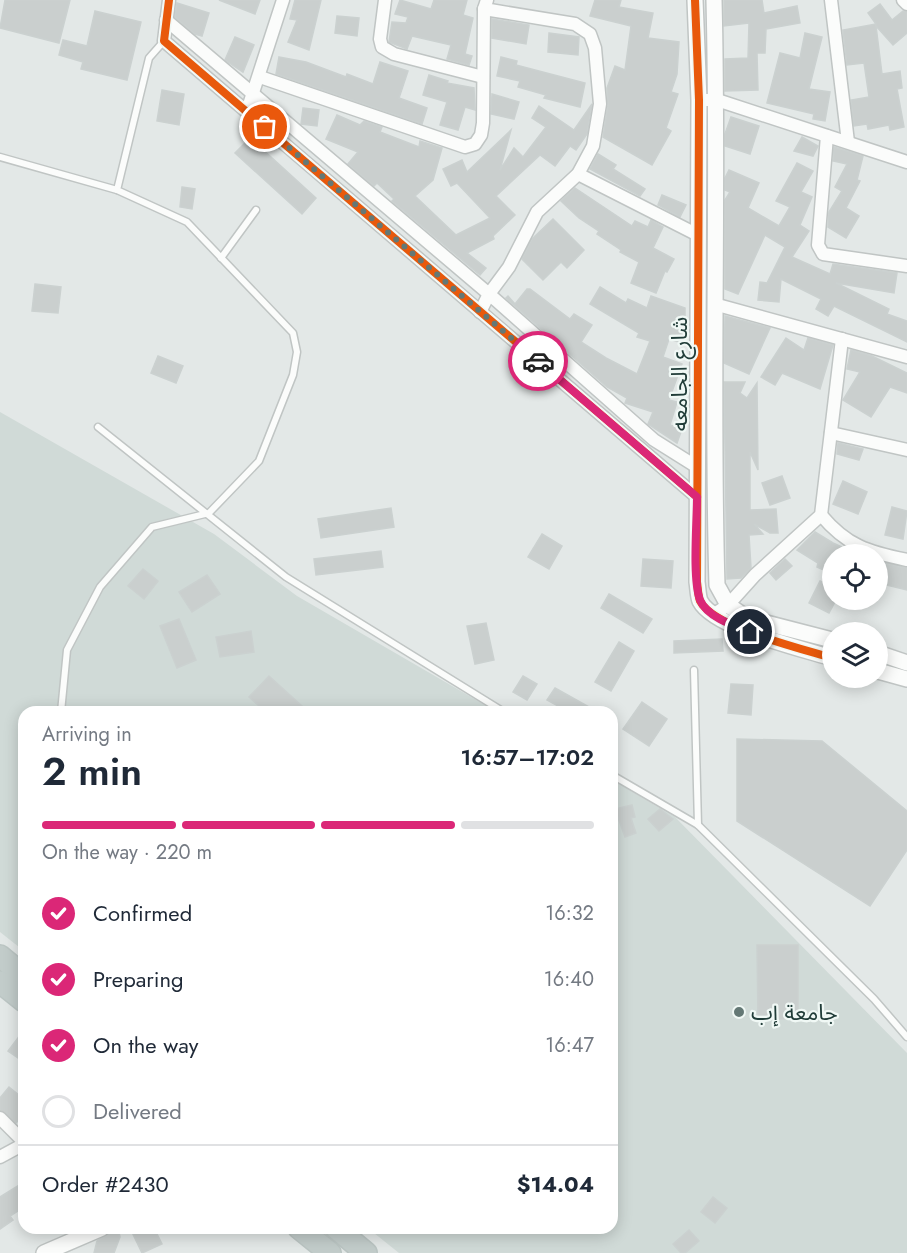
<!DOCTYPE html>
<html lang="en">
<head>
<meta charset="utf-8">
<style>
  :root { --surface:#fff; --page:#f2f2f3; --text:#1f2937; --muted:#747a83; --line:#e0e1e3; --accent:#db2777 }
  body { margin:0; font-family:Jost,"Noto Sans Arabic",sans-serif; background:var(--page); color:var(--text); height:100vh; display:flex; flex-direction:column; font-size:22px; white-space:nowrap }
  * { box-sizing:border-box; margin:0 }
  p { font-size:20px; color:var(--muted) }
  .icon { flex:none; width:33px; height:33px; fill:none; stroke:currentColor; stroke-width:2; stroke-linecap:round; stroke-linejoin:round }
  .map { position:relative; flex:1; overflow:hidden }
  .panel { position:absolute; left:18px; top:706px; width:600px; height:528px; display:flex; flex-direction:column; background:var(--surface); border-radius:18px; box-shadow:0 3px 15px #0003 }
  .panel>* { flex:none }
  .buttons { position:absolute; left:822px; top:544px; display:grid; gap:12px }
  .buttons a { display:grid; place-items:center; width:66px; height:66px; border-radius:50%; background:var(--surface); box-shadow:0 3px 15px #0003; font-size:30px }
  .pin { position:absolute; display:grid; place-items:center; width:51px; height:51px; color:#fff; margin:-26px; border:3px solid #fff; border-radius:50%; box-shadow:0 2px 6px #0007 }
  .courier { position:absolute; display:grid; place-items:center; width:60px; height:60px; margin:-30px; border:4px solid #db2777; border-radius:50%; background:#fff; color:#222; box-shadow:0 2px 8px #0007 }
  .head em { font-style:normal; font-weight:600 }
  .head div { display:flex; flex-direction:column-reverse }
  .head { display:flex; align-items:center; justify-content:space-between; height:102px; padding:0 24px }
  h1 { font-size:39px; font-weight:600; line-height:45px }
  .bar { display:grid; grid-template-columns:repeat(4,1fr); gap:9px 6px; align-content:center; height:72px; padding:0 24px }
  .bar i { height:8px; border-radius:4px; background:var(--line) }
  .bar .on { background:var(--accent) }
  .bar p { grid-column:span 4 }
  .line { display:flex; align-items:center; gap:15px; padding:0 24px; border-top:2px solid var(--line) }
  .line div { flex:1 }
  ol { padding:0 24px; list-style:none }
  li { display:flex; align-items:center; gap:18px; height:66px }
  li p { margin-inline-start:auto }
  li .icon { padding:6px; border-radius:50%; background:var(--accent); color:#fff; stroke-width:4 }
  li:last-child { color:var(--muted) }
  li i { width:33px; height:33px; border:3px solid var(--line); border-radius:50% }
  .map>svg:first-child { display:block }
  .built { fill:#d0dad7 }
  .building { fill:#cacfce; stroke:#cbd1d0; stroke-width:1.5 }
  .lines { fill:none; stroke-linecap:round; stroke-linejoin:round }
  .service-casing { stroke:#c0c5c4; stroke-width:9 }
  .minor-casing { stroke:#c0c5c4; stroke-width:15 }
  .tertiary-casing { stroke:#c0c5c4; stroke-width:18 }
  .trunk-casing { stroke:#bbc5c3; stroke-width:24 }
  .service { stroke:#fbfcfb; stroke-width:6 }
  .minor { stroke:#fbfcfb; stroke-width:12 }
  .tertiary { stroke:#fbfcfb; stroke-width:15 }
  .trunk { stroke:#c2ccca; stroke-width:21 }
  .cycleway-casing { stroke:#f0f8f5; stroke-width:11 }
  .cycleway { stroke:#e8590c; stroke-width:8 }
  .done { stroke:#647875; stroke-width:6; stroke-dasharray:0 10.8 }
  .route { stroke:#db2777; stroke-width:8 }
  .poi-dot { fill:#647875; stroke:#f0f8f5; stroke-width:2 }
  .labels { text-anchor:middle; dominant-baseline:central; stroke-width:4.5; stroke-linejoin:round; paint-order:stroke }
  .street-label { font-size:22px; fill:#203c38; stroke:#f0f8f5 }
  .poi-label { font-size:22px; fill:#203c38; stroke:#f0f8f5; text-anchor:start }
</style>
</head>
<body>
<div class="map">
<svg width="907" height="1253" viewBox="0 0 907 1253">
  <rect width="100%" height="100%" fill="#e3e8e7"/>
  <g class="built">
    <polygon points="0,412 214,534 297,596 497,712 24,712 24,951 0,932"/>
    <polygon points="612,780 675,817 907,1053 907,1253 399,1253 369,1229 612,1228"/>
  </g>
  <g class="building">
    <polygon points="5,0 70,0 59,43 0,28"/>
    <polygon points="219,0 260,0 255,14"/>
    <polygon points="295,0 321,0 309,50 288,42 297,20 290,19"/>
    <polygon points="400,0 431,9 434,0 467,0 463,15 473,18 465,54 472,56 469,65 447,59 451,45 412,36 407,49 389,42 392,22 406,23 408,17 395,14"/>
    <polygon points="595,0 621,0 619,7 653,13 648,38 679,42 677,74 671,92 678,94 666,128 671,131 652,165 603,137 608,105 607,88 615,66 625,70 631,26 590,16"/>
    <polygon points="724,0 762,0 764,13 797,6 800,23 766,29 765,53 757,53 758,90 725,91 725,59 748,58 749,23 724,26"/>
    <polygon points="177,3 209,13 202,36 195,34 175,17"/>
    <polygon points="880,4 892,20 903,11 907,12 907,33 893,45 876,26 882,74 900,71 902,88 897,89 904,127 890,130 889,125 868,129 867,124 854,126 851,100 869,97 864,63 847,65 843,30 876,24 868,13"/>
    <polygon points="95,11 141,22 127,80 81,69 83,62 59,55 63,40 87,46"/>
    <polygon points="337,16 359,18 357,36 335,33"/>
    <polygon points="492,19 529,25 526,44 492,38"/>
    <polygon points="549,33 579,37 578,55 548,52"/>
    <polygon points="805,33 822,37 809,89 830,92 825,121 813,119 814,114 767,103 780,53 800,58"/>
    <polygon points="235,37 254,45 243,72 225,60"/>
    <polygon points="279,57 306,62 346,77 347,74 373,84 380,62 408,71 399,98 427,108 422,124 276,74"/>
    <polygon points="501,57 517,61 516,65 585,83 580,107 544,98 546,95 518,87 520,81 497,76"/>
    <polygon points="429,75 448,81 447,83 474,88 475,110 465,107 458,130 440,125 447,102 423,95"/>
    <polygon points="162,90 184,94 179,125 157,121"/>
    <polygon points="492,94 519,102 514,119 491,114"/>
    <polygon points="592,104 587,134 576,150 570,146 555,166 540,155 496,196 515,215 493,236 494,239 467,253 486,268 480,275 392,201 394,199 377,183 374,186 348,164 358,152 326,139 337,115 360,125 364,121 382,127 380,132 419,147 420,141 442,148 433,180 415,196 456,235 490,218 457,183 451,186 443,169 462,160 467,172 511,130 500,170 514,148 523,157 546,127 532,118 539,106 574,130"/>
    <polygon points="303,108 319,110 317,126 301,124"/>
    <polygon points="731,117 759,126 750,154 725,146 725,134"/>
    <polygon points="802,137 818,146 813,156 794,151"/>
    <polygon points="250,138 316,198 302,214 235,153"/>
    <polygon points="834,147 863,156 857,180 860,181 846,208 859,216 846,238 828,227 829,212 842,191 835,187 847,164 833,161"/>
    <polygon points="598,154 616,165 613,169 645,189 640,196 590,169"/>
    <polygon points="797,163 813,171 801,192 812,197 800,225 809,231 792,257 830,274 833,264 897,273 894,293 836,283 889,309 887,314 907,321 907,342 834,306 828,316 816,309 821,299 781,279 779,302 758,300 760,282 767,283 785,247 765,235 738,294 725,289 725,200 730,192 725,190 725,178 729,170 759,183 748,208 779,226 790,207 776,201"/>
    <polygon points="182,187 195,189 192,209 180,207"/>
    <polygon points="575,188 632,226 635,221 648,227 651,220 663,227 653,248 674,259 667,272 665,271 656,293 631,283 639,262 620,252 621,250 597,234 599,231 579,218 561,201"/>
    <polygon points="662,195 686,205 680,217 658,205"/>
    <polygon points="553,219 584,250 567,268 561,262 543,280 522,259 532,239"/>
    <polygon points="35,284 61,287 58,313 32,311"/>
    <polygon points="600,287 626,303 628,299 647,308 651,296 685,308 685,344 669,339 663,357 682,364 669,400 677,402 670,425 682,429 677,443 648,424 653,412 625,403 627,398 607,387 506,298 508,296 515,304 527,289 530,289 570,319 574,314 592,325 581,342 606,358 637,374 650,341 637,337 639,333 590,304"/>
    <polygon points="725,316 770,328 749,374 724,363"/>
    <polygon points="786,338 804,350 808,338 833,345 820,389 782,373 775,385 761,377"/>
    <polygon points="851,350 872,356 907,373 907,393 890,387 871,417 843,400 860,372 847,369"/>
    <polygon points="158,356 183,366 176,383 151,373"/>
    <polygon points="724,382 745,382 740,393 747,398 757,383 758,470 750,452 750,510 776,509 778,533 770,533 754,524 763,534 749,535 751,568 741,578 727,579"/>
    <polygon points="838,443 863,449 859,460 837,454"/>
    <polygon points="782,476 790,498 770,505 762,483"/>
    <polygon points="843,481 867,492 858,514 833,504"/>
    <polygon points="892,507 907,511 903,539 885,535"/>
    <polygon points="391,508 394,527 321,538 318,519"/>
    <polygon points="815,532 833,543 859,555 832,555 828,572 817,567 818,563 797,550"/>
    <polygon points="542,534 562,546 549,569 528,557"/>
    <polygon points="381,551 383,567 316,575 314,559"/>
    <polygon points="643,559 673,561 671,588 641,586"/>
    <polygon points="785,559 792,566 776,580 770,573"/>
    <polygon points="880,562 907,568 907,590 878,583"/>
    <polygon points="143,569 158,581 144,599 128,586"/>
    <polygon points="207,575 220,594 192,612 179,592"/>
    <polygon points="820,581 832,587 832,600 836,600 829,613 809,603"/>
    <polygon points="609,594 652,619 643,633 601,608"/>
    <polygon points="179,619 196,660 177,668 160,626"/>
    <polygon points="486,623 494,660 475,664 467,626"/>
    <polygon points="251,631 254,652 220,657 216,637"/>
    <polygon points="722,639 723,651 674,653 674,641"/>
    <polygon points="619,642 634,651 611,691 595,682"/>
    <polygon points="269,676 302,706 295,712 266,712 249,697"/>
    <polygon points="523,676 537,684 527,700 513,692"/>
    <polygon points="731,684 753,685 751,715 728,713"/>
    <polygon points="555,688 598,712 569,712 547,700"/>
    <polygon points="642,702 667,719 649,746 623,729"/>
    <polygon points="737,739 822,741 907,811 907,850 870,906 737,821"/>
    <polygon points="632,805 635,817 631,818 636,833 625,837 615,809"/>
    <polygon points="660,809 673,819 659,831 648,819"/>
    <polygon points="757,945 798,945 798,1019 758,1019"/>
    <polygon points="24,1030 24,1062 8,1051"/>
    <polygon points="9,1087 24,1099 24,1114 16,1123 0,1110 0,1098"/>
    <polygon points="24,1182 24,1207 10,1216 13,1220 0,1229 0,1197"/>
    <polygon points="713,1197 727,1208 715,1223 701,1212"/>
    <polygon points="112,1228 118,1228 120,1237 114,1253 94,1253 97,1241 109,1234"/>
    <polygon points="130,1228 154,1228 162,1244 142,1253"/>
    <polygon points="689,1230 699,1241 685,1253 681,1253 673,1244"/>
  </g>
  <g class="lines">
    <g class="service-casing">
      <g id="service">
        <polyline points="0,157 117,190"/>
        <polyline points="221,258 256,210"/>
        <polyline points="98,427 286,577 504,712"/>
        <polyline points="694,670 698,825"/>
        <polyline points="61,712 67,650 100,587 152,527 209,513 259,461 293,375 297,352 293,333 187,222 117,190 149,58 164,41"/>
        <polyline points="612,775 698,825 874,999 907,1037"/>
      </g>
    </g>
    <g class="minor-casing">
      <g id="minor">
        <polyline points="169,0 164,41 697,497"/>
        <polyline points="385,0 380,39 382,47 394,54 483,77"/>
        <polyline points="831,0 848,142"/>
        <polyline points="903,0 907,4"/>
        <polyline points="166,20 489,294 654,440 697,467"/>
        <polyline points="260,77 465,147 475,144 481,135 483,123 484,9 487,0"/>
        <polyline points="699,100 717,100 907,162"/>
        <polyline points="247,111 283,0"/>
        <polyline points="827,136 818,245 823,254 907,266"/>
        <polyline points="578,174 698,235"/>
        <polyline points="714,304 907,357"/>
        <polyline points="480,312 489,294 509,267 537,212 578,174 593,146 600,104 595,48 590,34 575,24 484,9"/>
        <polyline points="831,433 907,450"/>
        <path d="M 821,515 C 847,546 868,552 907,560"/>
        <polyline points="713,615 728,605 755,575 821,515 842,339"/>
        <polyline points="0,1118 24,1142"/>
        <polyline points="0,1157 24,1144"/>
      </g>
    </g>
    <g class="tertiary-casing">
      <g id="tertiary">
        <path d="M 695,0 L 699,100 L 697,582 C 698,588 698,596 700,601 C 714,628 803,649 832,658"/>
        <path d="M 714,0 C 719,195 711,390 717,585 L 728,605 L 747,618 L 832,640"/>
        <polyline points="878,653 907,663"/>
        <polyline points="878,671 907,679"/>
        <polyline points="44,1253 102,1228"/>
      </g>
    </g>
    <g class="trunk-casing">
      <g id="trunk">
        <polyline points="0,956 24,976"/>
        <polyline points="0,982 24,1001"/>
        <polyline points="299,1228 330,1253"/>
        <polyline points="336,1228 366,1253"/>
      </g>
    </g>
    <use href="#service" class="service"/>
    <use href="#minor" class="minor"/>
    <use href="#tertiary" class="tertiary"/>
    <use href="#trunk" class="trunk"/>
    <g class="cycleway-casing">
      <g id="cycleway">
        <polyline points="169,0 164,41 697,497"/>
        <path d="M 695,0 L 699,100 L 697,582 C 698,588 698,596 700,601 C 714,628 803,649 832,658"/>
      </g>
    </g>
    <use href="#cycleway" class="cycleway"/>
  </g>
  <g class="lines">
    <polyline class="done" points="265,127 538,361"/>
    <path class="route" d="M 538,361 L 697,497 C 697,522 692,578 700,600 C 707,617 734,626 750,632"/>
  </g>
  <circle class="poi-dot" cx="739" cy="1012" r="6"/>
  <g class="labels">
    <g class="street-label">
      <text transform="translate(679 374) rotate(-90)">شارع الجامعه</text>
    </g>
    <g class="poi-label">
      <text x="751" y="1012">جامعة إب</text>
    </g>
  </g>
</svg>
<div class="buttons">
<a><svg class="icon" aria-label="locate" viewBox="0 0 24 24"><circle cx="12" cy="12" r="6"/><path d="M12 2v4M12 18v4M2 12h4M18 12h4"/></svg></a>
<a><svg class="icon" aria-label="layers" viewBox="0 0 24 24"><path d="M12 4l9 5-9 5-9-5zM3 14l9 5 9-5"/></svg></a>
</div>
<div class="pin" style="left:265px;top:127px;background:#ea580c"><svg class="icon" aria-label="bag" viewBox="0 0 24 24"><path d="M5 8h14l-1 12H6zM9 8a3 3 0 0 1 6 0"/></svg></div>
<div class="pin" style="left:750px;top:632px;background:#1f2937"><svg class="icon" aria-label="home" viewBox="0 0 24 24"><path d="M3 11l9-7 9 7M6 9v11h12V9"/></svg></div>
<div class="courier" style="left:538px;top:361px"><svg class="icon" aria-label="car" viewBox="0 0 24 24"><path d="M5 17H2v-5l4-1 3-4h7l3 4 3 1v5h-3M9 17h6M6 11h13"/><circle cx="7" cy="17" r="2"/><circle cx="17" cy="17" r="2"/></svg></div>
<section class="panel">
<div class="head"><div><h1>2 min</h1><p>Arriving in</p></div><em>16:57–17:02</em></div>
<div class="bar"><i class="on"></i><i class="on"></i><i class="on"></i><i></i><p>On the way · 220 m</p></div>
<ol>
<li><svg class="icon" aria-label="check" viewBox="0 0 24 24"><path d="M5 12l5 5 9-10"/></svg>Confirmed<p>16:32</p></li>
<li><svg class="icon" aria-label="check" viewBox="0 0 24 24"><path d="M5 12l5 5 9-10"/></svg>Preparing<p>16:40</p></li>
<li><svg class="icon" aria-label="check" viewBox="0 0 24 24"><path d="M5 12l5 5 9-10"/></svg>On the way<p>16:47</p></li>
<li><i></i>Delivered</li>
</ol>
<div class="line" style="height:78px"><div>Order #2430</div><b>$14.04</b></div>
</section>
</div>
</body>
</html>
